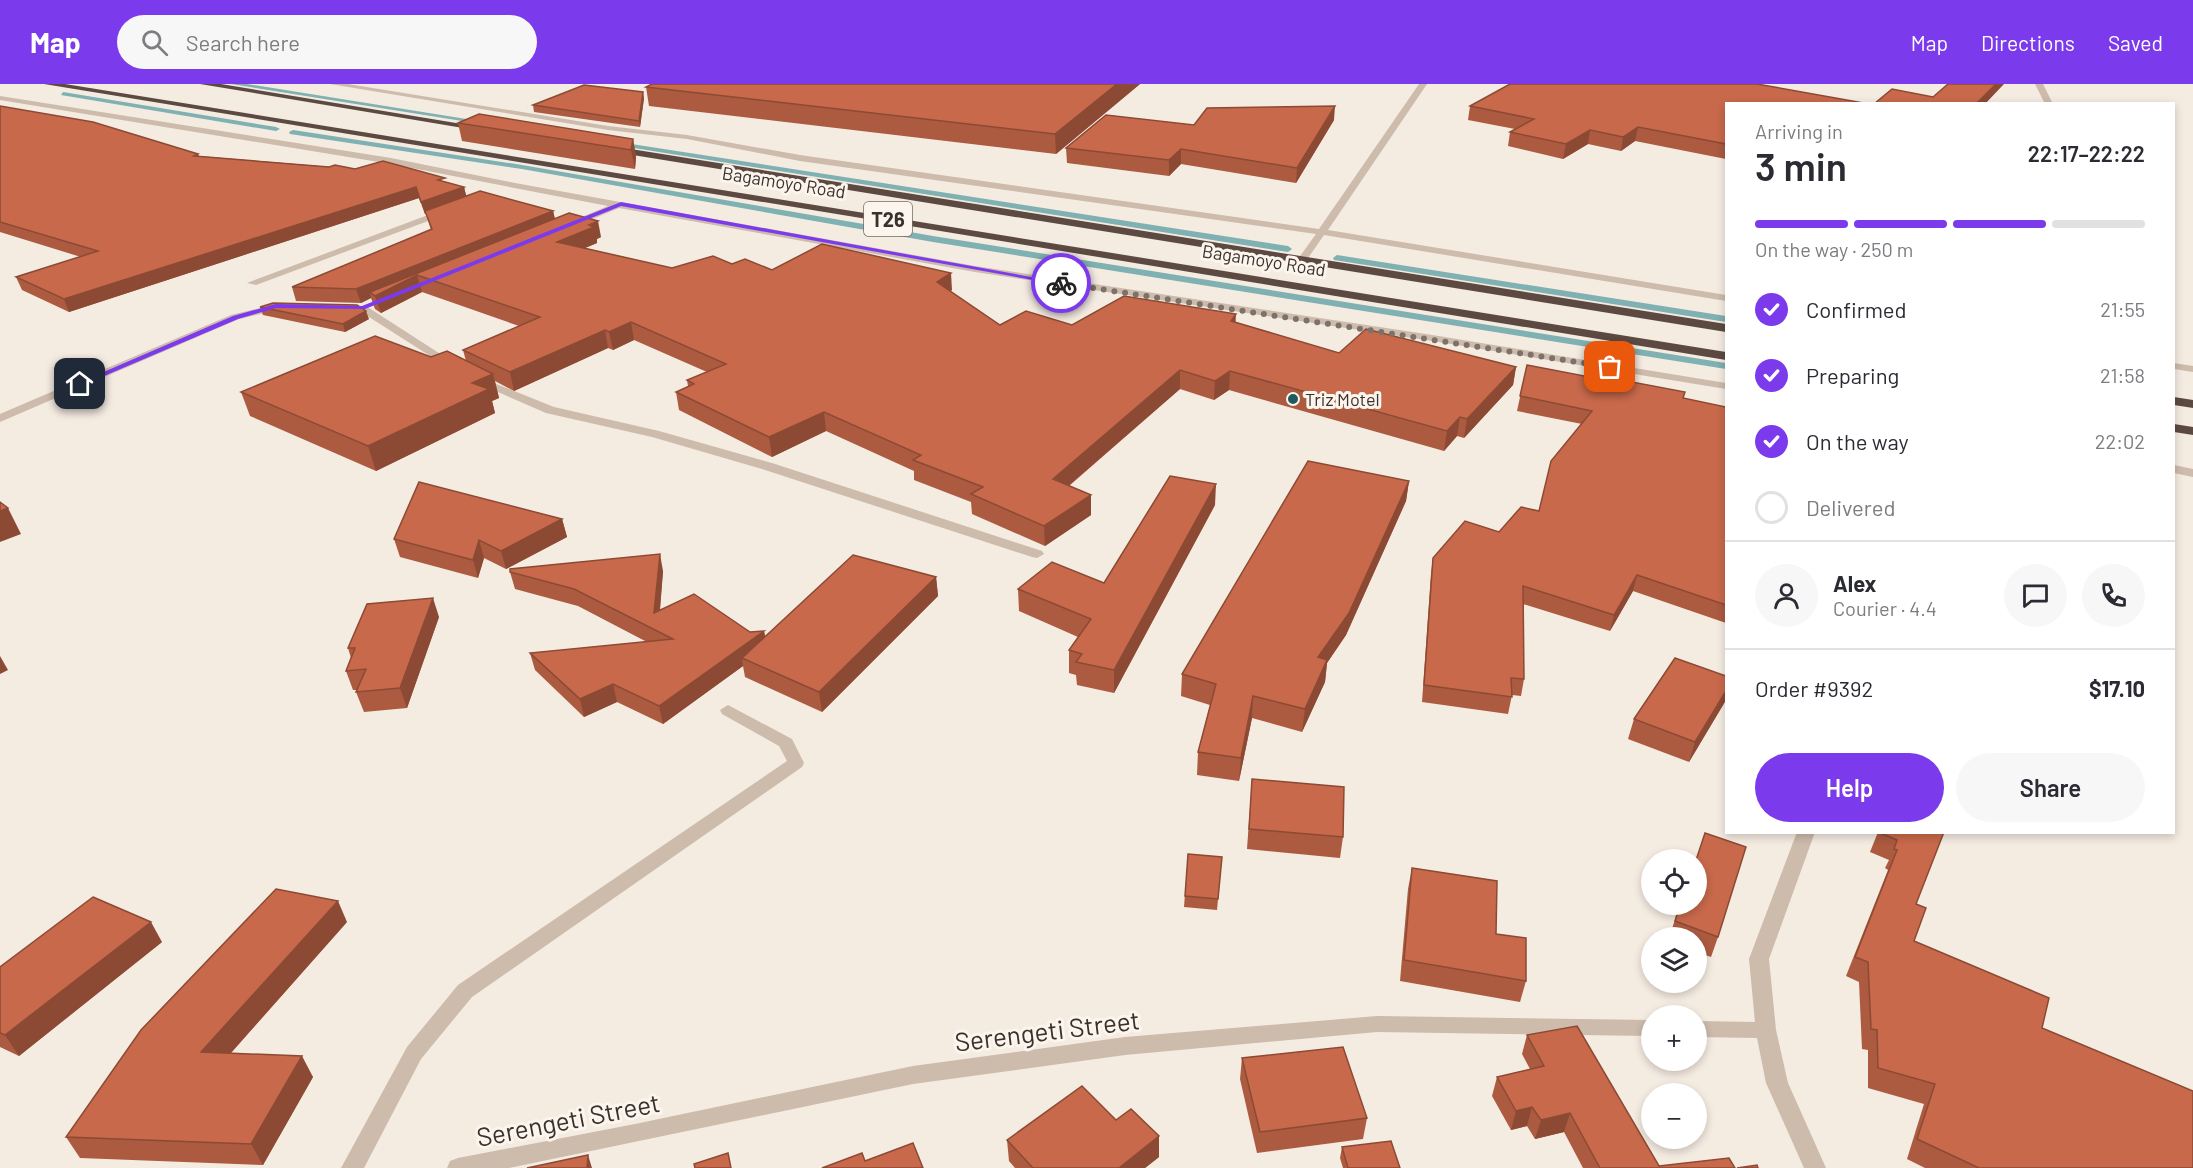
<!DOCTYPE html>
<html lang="en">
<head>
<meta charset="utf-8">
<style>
  :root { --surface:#fff; --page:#f7f7f7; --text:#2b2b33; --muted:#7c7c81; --line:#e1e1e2; --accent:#7c3aed }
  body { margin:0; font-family:Barlow,sans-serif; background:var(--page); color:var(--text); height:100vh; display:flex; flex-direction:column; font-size:22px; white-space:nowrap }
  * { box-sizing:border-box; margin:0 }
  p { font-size:20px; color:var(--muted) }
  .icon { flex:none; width:33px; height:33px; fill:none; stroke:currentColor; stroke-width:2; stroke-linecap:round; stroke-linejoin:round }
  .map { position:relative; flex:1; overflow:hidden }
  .details { position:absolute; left:1725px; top:18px; width:450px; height:732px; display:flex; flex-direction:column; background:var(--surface); border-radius:0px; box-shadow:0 3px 9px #0003 }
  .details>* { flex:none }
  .fabs { position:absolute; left:1641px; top:765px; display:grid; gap:12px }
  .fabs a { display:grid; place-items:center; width:66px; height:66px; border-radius:50%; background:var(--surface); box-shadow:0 3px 9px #0003; font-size:30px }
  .pin { position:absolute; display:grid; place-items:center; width:51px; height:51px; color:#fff; margin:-26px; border-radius:12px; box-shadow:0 3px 9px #0006 }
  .courier { position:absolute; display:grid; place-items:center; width:60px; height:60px; margin:-30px; border:4px solid #7c3aed; border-radius:50%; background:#fff; color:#222; box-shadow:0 2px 8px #0007 }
  .overview em { font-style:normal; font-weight:600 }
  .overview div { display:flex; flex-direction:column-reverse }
  .overview { display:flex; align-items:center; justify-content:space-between; height:102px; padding:0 30px }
  h1 { font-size:39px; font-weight:600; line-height:45px }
  .bar { display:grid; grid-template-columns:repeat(4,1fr); gap:9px 6px; align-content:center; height:72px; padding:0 30px }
  .bar i { height:8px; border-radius:4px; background:var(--line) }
  .bar .active { background:var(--accent) }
  .bar p { grid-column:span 4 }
  .line { display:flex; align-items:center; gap:15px; padding:0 30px; border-top:2px solid var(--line) }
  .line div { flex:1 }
  .round { display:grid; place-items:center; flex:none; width:63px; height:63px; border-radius:32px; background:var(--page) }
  ol { padding:0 30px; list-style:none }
  li { display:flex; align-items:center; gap:18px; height:66px }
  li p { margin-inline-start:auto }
  li .icon { padding:6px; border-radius:50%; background:var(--accent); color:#fff; stroke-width:4 }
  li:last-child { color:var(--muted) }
  li i { width:33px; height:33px; border:3px solid var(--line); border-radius:50% }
  .button { display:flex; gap:12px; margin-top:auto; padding:12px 30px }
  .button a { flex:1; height:69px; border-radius:36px; background:var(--accent); color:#fff; font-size:24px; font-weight:600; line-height:69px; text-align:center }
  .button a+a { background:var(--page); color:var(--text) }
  header { display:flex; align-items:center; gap:36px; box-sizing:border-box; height:84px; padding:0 30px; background:var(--accent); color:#fff }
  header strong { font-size:28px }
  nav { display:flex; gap:33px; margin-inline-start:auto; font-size:21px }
  .search { width:420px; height:54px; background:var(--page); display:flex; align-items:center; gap:15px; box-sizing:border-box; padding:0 21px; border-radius:33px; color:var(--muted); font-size:22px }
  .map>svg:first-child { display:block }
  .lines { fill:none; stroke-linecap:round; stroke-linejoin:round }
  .stream { fill:#7fb0b2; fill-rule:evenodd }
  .minor { fill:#cdbbac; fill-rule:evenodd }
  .highway { fill:#5c4a42; fill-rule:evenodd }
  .wall { fill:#ac5a40 }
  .shaded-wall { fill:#8c4a34 }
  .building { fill:#c8694b; stroke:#8c4a34; stroke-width:1.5 }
  .route { fill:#7c3aed }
  .done { stroke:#7c716b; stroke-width:6; stroke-dasharray:0 10.8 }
  .poi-dot { fill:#1f5a5e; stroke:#fbf5ee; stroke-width:2 }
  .labels { text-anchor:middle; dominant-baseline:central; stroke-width:6; stroke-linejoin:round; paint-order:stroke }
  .far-street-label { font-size:18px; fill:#3b302b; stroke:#fbf5ee }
  .far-poi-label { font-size:18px; fill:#3b302b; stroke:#fbf5ee; text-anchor:start }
  .shield { fill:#fbf5ee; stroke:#756b66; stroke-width:1.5 }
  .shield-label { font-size:20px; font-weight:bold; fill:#3b302b }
  .near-street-label { font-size:26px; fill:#3b302b; stroke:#fbf5ee }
</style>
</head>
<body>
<header>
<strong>Map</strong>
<div class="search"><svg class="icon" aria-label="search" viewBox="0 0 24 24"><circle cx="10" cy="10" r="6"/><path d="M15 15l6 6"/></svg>Search here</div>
<nav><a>Map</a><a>Directions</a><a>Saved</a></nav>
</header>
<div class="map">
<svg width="2193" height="1084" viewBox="0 0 2193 1084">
  <rect width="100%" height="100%" fill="#f4ebe1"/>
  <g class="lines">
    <g class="stream">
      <polygon points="231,0 247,0 485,38 481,40"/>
      <polygon points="63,8 276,43 280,45 276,47 61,11"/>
      <polygon points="293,46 522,81 933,152 1726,279 1726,285 933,158 522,85 290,50 289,48"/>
      <polygon points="612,57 1288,162 1292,165 1288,168 615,61 612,61"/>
      <polygon points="1337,171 1726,232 1726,238 1334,176 1333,174"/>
    </g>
    <g class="minor">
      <polygon points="330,0 348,0 608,42 687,51 800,71 1319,145 1419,0 1427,0 1328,146 1726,211 1726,217 1324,151 1306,177 1303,178 1298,175 1316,150 800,77 687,55 608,46"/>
      <polygon points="2035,0 2043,0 2053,20 2045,20"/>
      <polygon points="0,12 391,74 515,99 975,182 1426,250 1726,299 1726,305 1426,256 975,188 619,124 568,145 565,144 565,140 608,122 391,80 0,16"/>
      <polygon points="444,125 449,128 447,130 256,201 247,199"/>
      <polygon points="281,219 285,220 285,224 239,235 0,338 0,330 231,231"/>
      <polygon points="358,222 366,222 459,282 453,285 449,284 358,226"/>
      <polygon points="2174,279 2193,282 2193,288 2174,285"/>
      <polygon points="479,293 554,323 659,347 772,379 1042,467 1044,470 1037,474 1032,473 762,385 652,353 546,329 475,298 473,296"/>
      <polygon points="2174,381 2193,385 2193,393 2174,389"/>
      <polygon points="728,621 792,655 804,679 802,683 472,913 421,975 364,1084 341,1084 407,963 458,901 787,677 779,662 722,630 720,626"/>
      <polygon points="1797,748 1815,748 1769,875 1776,946 1788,999 1826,1084 1804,1084 1766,999 1757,954 1696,953 1696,937 1755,938 1749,875"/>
      <polygon points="1377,932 1652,936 1652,952 1377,948 1125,971 913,1000 509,1084 447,1084 450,1077 458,1074 635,1040 913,982 1125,953"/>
    </g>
    <g class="highway">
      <polygon points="44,0 65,0 1726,268 1726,276"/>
      <polygon points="200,0 221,0 486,44 481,47"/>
      <polygon points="612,62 1726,240 1726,248 608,67 607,65"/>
      <polygon points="2174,313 2193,316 2193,324 2174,321"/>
      <polygon points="2174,340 2193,343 2193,351 2174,348"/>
    </g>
  </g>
  <g class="wall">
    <polygon points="652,0 1140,0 1056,70 649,22 646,3"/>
    <polygon points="644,14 640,43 534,28 533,21"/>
    <polygon points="1726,20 1726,75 1635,57 1621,67 1588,60 1563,75 1508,62 1510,48 1515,45 1468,36 1470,22"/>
    <polygon points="0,22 198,70 199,72 355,85 446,98 464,103 466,112 553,127 555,135 601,153 597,155 597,159 585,164 672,184 732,180 772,186 952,206 950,207 1000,241 1072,241 1235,238 1339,269 1516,283 1513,301 1464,354 1457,352 1444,367 1229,306 1214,316 1180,305 1069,402 1091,411 1091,431 1045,462 972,430 971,418 914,396 914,387 826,347 772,373 679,326 676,308 688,302 687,296 707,288 634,256 613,266 608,264 514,307 495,297 499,314 492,317 495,329 376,387 250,332 241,308 431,273 466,277 463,266 519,242 422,208 381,229 375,225 371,214 361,219 296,217 292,203 431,146 426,130 425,130 419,114 69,228 22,206 16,193 81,173 0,148"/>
    <polygon points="1334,36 1296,99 1181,80 1169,92 1067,79 1066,64 1194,41"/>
    <polygon points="458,39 633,55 636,73 635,85 462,57"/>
    <polygon points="260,223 369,235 345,248 263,231"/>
    <polygon points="1527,281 1726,323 1726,539 1633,507 1610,547 1523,520 1524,595 1521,612 1512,611 1508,630 1422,618 1431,490 1433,474 1499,448 1539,427 1582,340 1517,327"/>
    <polygon points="1409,397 1406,417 1346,551 1327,579 1325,598 1302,648 1252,634 1239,697 1197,691 1198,668 1210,621 1181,612 1182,590"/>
    <polygon points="1215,421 1114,609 1077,601 1076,591 1069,589 1069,566 1078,553 1019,527 1018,505 1104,499"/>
    <polygon points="562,435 567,453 506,485 484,474 478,494 400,473 394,455"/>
    <polygon points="663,487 660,527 750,548 764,547 765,552 936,493 938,512 822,628 745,593 743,582 663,640 617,618 584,633 535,586 530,569 647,558 578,522 515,505 510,488"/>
    <polygon points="439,533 407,624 364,628 356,608 357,606 353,606 346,587 351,574 348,564"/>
    <polygon points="1726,592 1726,616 1689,678 1628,655 1634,635"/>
    <polygon points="1252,695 1343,753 1340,774 1247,765"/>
    <polygon points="1878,748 1944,748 1916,820 1914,857 2042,944 2193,1084 1925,1084 1907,1075 1924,1020 1868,1004 1868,966 1862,965 1859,898 1846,892 1888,786 1885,784 1889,776 1870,768"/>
    <polygon points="1188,770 1222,773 1217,826 1184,823"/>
    <polygon points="1412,784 1496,850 1526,897 1520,918 1400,897 1408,805"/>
    <polygon points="1680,820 1718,853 1711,873 1696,868 1696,854 1669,854"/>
    <polygon points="347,838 231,969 313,993 263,1081 80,1074 66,1053"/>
    <polygon points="162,858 19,972 0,963 0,883"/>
    <polygon points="1527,951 1659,1082 1735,1084 1583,1084 1564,1048 1535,1055 1527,1042 1511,1046 1492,1012 1497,993 1530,985 1522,970"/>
    <polygon points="1242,974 1367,1034 1363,1055 1257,1069 1240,995"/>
    <polygon points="1116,1036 1159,1052 1159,1073 1145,1084 1015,1084 1009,1077 1007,1056"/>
    <polygon points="1342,1063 1400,1084 1343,1084 1340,1074"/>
  </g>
  <g class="shaded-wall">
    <polygon points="1117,0 1140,0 1056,70 1055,50"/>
    <polygon points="1996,0 2004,0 1985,20 1976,20"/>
    <polygon points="643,8 644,14 640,43 639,37"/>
    <polygon points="1335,22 1334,36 1296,99 1297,84"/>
    <polygon points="1638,43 1635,57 1621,67 1623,53"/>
    <polygon points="1590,46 1588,60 1563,75 1566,60"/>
    <polygon points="633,55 636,73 635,85 631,66"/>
    <polygon points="1181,65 1181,80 1169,92 1169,76"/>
    <polygon points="416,103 419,114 69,228 64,215"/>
    <polygon points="464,103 467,115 425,130 421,118"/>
    <polygon points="553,127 556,140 417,191 422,208 381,229 375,212 370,208 371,214 361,219 356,205"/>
    <polygon points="598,137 601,153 597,155 597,159 561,174 557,158"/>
    <polygon points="951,189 952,206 938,215 937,198"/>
    <polygon points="366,227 369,235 345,248 343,240"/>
    <polygon points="1236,230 1235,248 1231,237"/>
    <polygon points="631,238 634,256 613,266 609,248"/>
    <polygon points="605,246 608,264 514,307 510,288"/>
    <polygon points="1516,283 1513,301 1464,354 1467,335"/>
    <polygon points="1180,286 1180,305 1053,415 1053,395"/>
    <polygon points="1230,287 1229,306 1214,316 1215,297"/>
    <polygon points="493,290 499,314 492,317 495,329 376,387 368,362 472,299"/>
    <polygon points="824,328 826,347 772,373 769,353"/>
    <polygon points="1460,333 1457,352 1444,367 1447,347"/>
    <polygon points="1409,397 1406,417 1346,551 1327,579 1325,598 1302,648 1305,625 1318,573"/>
    <polygon points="1216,400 1215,421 1114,609 1114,586"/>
    <polygon points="1091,411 1091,431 1045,462 1044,442"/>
    <polygon points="8,424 21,450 0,458 0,427"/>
    <polygon points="562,435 567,453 506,485 501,467"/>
    <polygon points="479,456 484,474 478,494 473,476"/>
    <polygon points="660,470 663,487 658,546 654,529"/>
    <polygon points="1637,491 1633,507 1610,547 1614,531"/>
    <polygon points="936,493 938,512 822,628 819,608"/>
    <polygon points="433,514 439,533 407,624 400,604"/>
    <polygon points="764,547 767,564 742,574 743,582 663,640 659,622"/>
    <polygon points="0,572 8,586 0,590"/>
    <polygon points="613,600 617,618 584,633 580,615"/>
    <polygon points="1726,607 1726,616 1689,678 1695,658"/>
    <polygon points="1253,612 1252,634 1239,697 1241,674"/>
    <polygon points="338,817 347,838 213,989 201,968"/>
    <polygon points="151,838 162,858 19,972 5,951"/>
    <polygon points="302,972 313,993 263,1081 251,1060"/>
    <polygon points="1532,1023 1527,1042 1511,1046 1516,1027"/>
    <polygon points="1570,1029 1564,1048 1535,1055 1541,1036"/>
    <polygon points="1159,1052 1159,1073 1145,1084 1119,1084"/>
    <polygon points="588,1071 592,1084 587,1084"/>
  </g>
  <g class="building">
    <polygon points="652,0 1117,0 1055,50 646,3"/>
    <polygon points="1510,0 1757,0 1869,20 1726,20 1726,60 1638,43 1623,53 1590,46 1566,60 1510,48 1534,35 1470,22"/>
    <polygon points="1948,0 1996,0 1976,20 1874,20 1892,5 1933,13"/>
    <polygon points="584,1 643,8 639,37 533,21"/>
    <polygon points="0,22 93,38 198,70 194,72 329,83 335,81 355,85 383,77 445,94 438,96 464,103 421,118 416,103 64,215 16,193 98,167 0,138"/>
    <polygon points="1335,22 1297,84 1181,65 1169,76 1066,64 1106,31 1194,41 1207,24"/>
    <polygon points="479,30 633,55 631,66 458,39"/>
    <polygon points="480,107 553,127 356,205 292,203 432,145 425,127"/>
    <polygon points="569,129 598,137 589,141 594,143 557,158 672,184 713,172 732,180 745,175 772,186 822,160 951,189 937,198 1000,241 1026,227 1072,241 1124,212 1236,230 1231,237 1339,269 1366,245 1516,283 1467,335 1460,333 1447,347 1230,287 1215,297 1180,286 1053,395 1091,411 1044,442 971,410 983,403 913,376 921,371 824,328 769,353 676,308 694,300 687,296 726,280 631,238 609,248 605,246 510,288 463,266 540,233 417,191 375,212 370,208"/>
    <polygon points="273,219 357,221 366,227 343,240 260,223"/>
    <polygon points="375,252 431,273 447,267 493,290 472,299 489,305 368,362 241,308"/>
    <polygon points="1527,281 1605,296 1606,293 1685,308 1683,314 1726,323 1726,521 1637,491 1614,531 1523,502 1524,595 1511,594 1512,613 1424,601 1433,474 1465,437 1499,448 1521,423 1539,427 1551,377 1592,327 1520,312"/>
    <polygon points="1308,377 1409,397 1349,529 1318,573 1327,576 1305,625 1253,612 1241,674 1198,668 1216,600 1182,590"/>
    <polygon points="1170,392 1216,400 1114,586 1076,578 1082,570 1069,566 1091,535 1018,505 1052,478 1104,499"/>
    <polygon points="419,398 562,435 501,467 479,456 473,476 394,455"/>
    <polygon points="0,418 8,424 0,427"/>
    <polygon points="660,470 654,529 694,510 750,548 764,547 659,622 613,600 580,615 530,569 673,555 574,505 510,488 510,485"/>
    <polygon points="853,471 936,493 819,608 742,574"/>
    <polygon points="433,514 400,604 356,608 366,585 346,587 355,564 348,564 367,520"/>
    <polygon points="1675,574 1726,592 1726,607 1695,658 1634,635"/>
    <polygon points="1252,695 1344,703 1343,753 1249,745"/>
    <polygon points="1878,748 1944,748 1916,820 1926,824 1914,857 2049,914 2042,944 2193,1007 2193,1084 1979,1084 1917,1055 1935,1000 1878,984 1877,946 1871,945 1868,878 1855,873 1897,766 1894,765 1897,756"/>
    <polygon points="1705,749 1746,763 1718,853 1675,837 1680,820 1696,820 1696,776"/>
    <polygon points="1188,770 1222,773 1218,815 1185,812"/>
    <polygon points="1412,784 1497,797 1496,850 1526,854 1526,897 1404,876"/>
    <polygon points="276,805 338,817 201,968 302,972 251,1060 66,1053 141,946"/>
    <polygon points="93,813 151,838 5,951 0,949 0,883"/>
    <polygon points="1577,942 1659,1082 1729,1074 1735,1084 1600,1084 1570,1029 1541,1036 1532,1023 1516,1027 1497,993 1544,982 1527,951"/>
    <polygon points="1343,963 1367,1034 1260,1048 1242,974"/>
    <polygon points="1082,1002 1116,1036 1131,1025 1159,1052 1119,1084 1033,1084 1007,1056"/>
    <polygon points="1391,1057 1400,1084 1348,1084 1342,1063"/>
    <polygon points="913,1059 923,1084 822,1084 862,1069 865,1077"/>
    <polygon points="728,1069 731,1084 695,1084 694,1080"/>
    <polygon points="588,1071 587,1084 527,1084"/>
    <polygon points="1757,1081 1758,1084 1737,1084"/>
  </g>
  <polygon class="route" points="621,118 1064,199 1061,201 621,122 365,225 276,224 238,235 83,301 76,300 233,232 276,220 362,222"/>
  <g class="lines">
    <polyline class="done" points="1061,199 1610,283"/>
  </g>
  <circle class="poi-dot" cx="1293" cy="315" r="6"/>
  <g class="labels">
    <g class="far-street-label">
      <text transform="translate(784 98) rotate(9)">Bagamoyo Road</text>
      <text transform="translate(1264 176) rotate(9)">Bagamoyo Road</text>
    </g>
    <g class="far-poi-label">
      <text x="1305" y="315">Triz Motel</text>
    </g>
    <rect class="shield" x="864" y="118" width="48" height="34" rx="4.5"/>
    <g class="shield-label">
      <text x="888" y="135">T26</text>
    </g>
    <g class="near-street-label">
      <text transform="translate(1047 946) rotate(-7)">Serengeti Street</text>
      <text transform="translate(568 1035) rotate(-11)">Serengeti Street</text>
    </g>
  </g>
</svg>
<div class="fabs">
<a><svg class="icon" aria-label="locate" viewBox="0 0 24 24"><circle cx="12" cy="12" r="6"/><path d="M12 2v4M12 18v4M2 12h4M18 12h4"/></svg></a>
<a><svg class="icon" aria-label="layers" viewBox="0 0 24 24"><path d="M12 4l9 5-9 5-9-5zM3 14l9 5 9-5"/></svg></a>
<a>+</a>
<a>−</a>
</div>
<div class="pin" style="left:1610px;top:283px;background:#ea580c"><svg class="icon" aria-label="bag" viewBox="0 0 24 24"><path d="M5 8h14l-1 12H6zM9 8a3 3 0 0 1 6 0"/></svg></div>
<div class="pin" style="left:80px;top:300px;background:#1f2937"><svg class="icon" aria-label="home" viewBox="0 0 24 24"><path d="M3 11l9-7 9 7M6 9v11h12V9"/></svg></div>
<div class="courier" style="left:1061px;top:199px"><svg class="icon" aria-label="bike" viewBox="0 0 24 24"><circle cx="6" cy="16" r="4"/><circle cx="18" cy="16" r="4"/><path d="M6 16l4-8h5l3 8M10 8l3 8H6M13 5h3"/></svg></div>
<section class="details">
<div class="overview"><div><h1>3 min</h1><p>Arriving in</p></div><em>22:17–22:22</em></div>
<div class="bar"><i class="active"></i><i class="active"></i><i class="active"></i><i></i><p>On the way · 250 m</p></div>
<ol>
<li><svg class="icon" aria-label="check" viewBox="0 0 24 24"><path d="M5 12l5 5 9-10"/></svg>Confirmed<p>21:55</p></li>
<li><svg class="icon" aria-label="check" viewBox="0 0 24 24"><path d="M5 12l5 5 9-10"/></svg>Preparing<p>21:58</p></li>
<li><svg class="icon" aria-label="check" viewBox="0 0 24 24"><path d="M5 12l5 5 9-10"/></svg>On the way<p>22:02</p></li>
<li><i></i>Delivered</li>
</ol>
<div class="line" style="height:108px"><a class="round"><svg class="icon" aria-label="person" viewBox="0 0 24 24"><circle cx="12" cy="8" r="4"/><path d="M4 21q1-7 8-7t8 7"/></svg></a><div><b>Alex</b><p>Courier · 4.4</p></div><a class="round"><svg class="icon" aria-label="chat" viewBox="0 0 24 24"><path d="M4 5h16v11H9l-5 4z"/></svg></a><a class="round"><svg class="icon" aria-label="phone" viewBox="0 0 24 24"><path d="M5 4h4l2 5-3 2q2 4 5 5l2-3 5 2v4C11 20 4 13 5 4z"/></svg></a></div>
<div class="line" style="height:78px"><div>Order #9392</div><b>$17.10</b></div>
<div class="button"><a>Help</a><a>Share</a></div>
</section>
</div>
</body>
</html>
